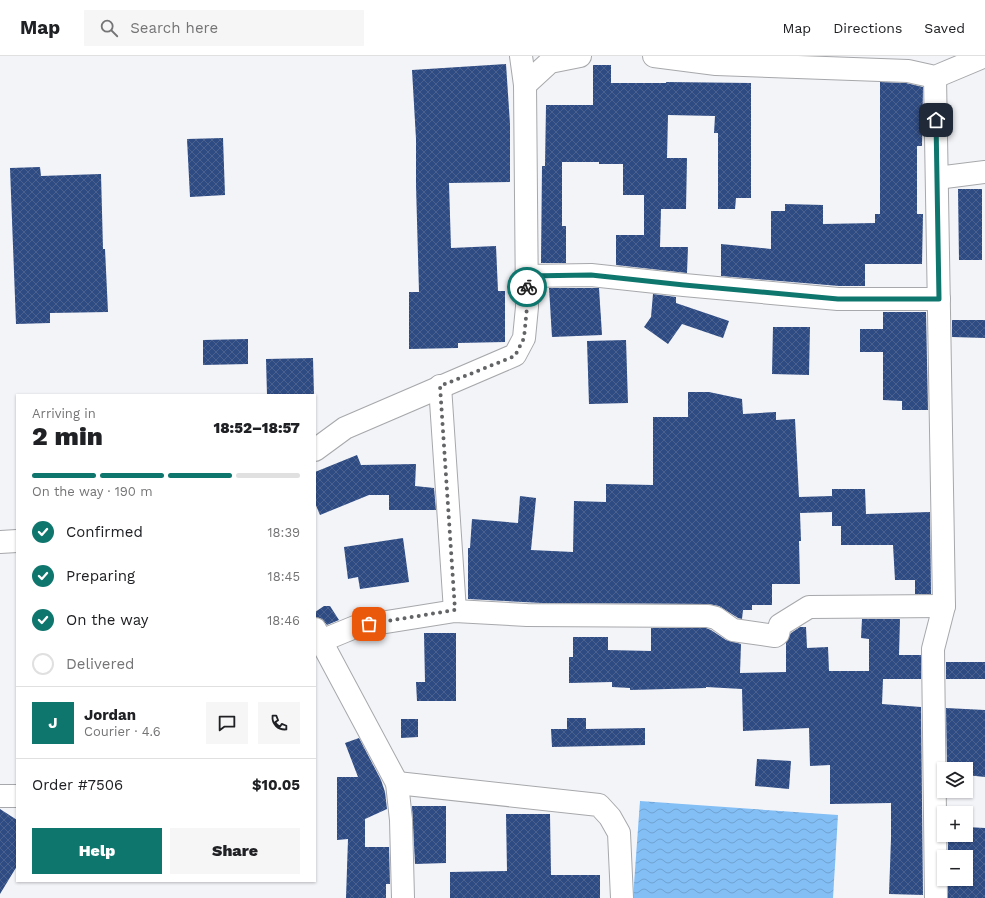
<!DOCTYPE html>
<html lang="en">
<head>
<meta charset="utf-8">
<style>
  :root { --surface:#fff; --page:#f6f6f6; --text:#202124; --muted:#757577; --line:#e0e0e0; --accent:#0f766e }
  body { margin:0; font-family:"Work Sans",sans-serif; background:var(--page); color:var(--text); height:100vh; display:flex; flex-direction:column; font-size:15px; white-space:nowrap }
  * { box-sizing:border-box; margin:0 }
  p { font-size:13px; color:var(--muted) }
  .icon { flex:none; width:22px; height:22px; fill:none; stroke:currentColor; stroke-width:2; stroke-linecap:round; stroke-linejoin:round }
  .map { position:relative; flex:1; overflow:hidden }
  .side { position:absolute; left:16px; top:338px; width:300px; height:488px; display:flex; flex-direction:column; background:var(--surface); border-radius:0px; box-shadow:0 1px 3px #0004 }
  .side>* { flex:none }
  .tools { position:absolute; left:937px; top:706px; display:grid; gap:8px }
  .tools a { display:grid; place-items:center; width:36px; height:36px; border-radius:0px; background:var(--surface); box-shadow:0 1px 3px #0004; font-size:20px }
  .pin { position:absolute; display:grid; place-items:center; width:34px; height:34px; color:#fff; margin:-17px; border-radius:8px; box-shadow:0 2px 6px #0006 }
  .courier { position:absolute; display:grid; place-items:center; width:40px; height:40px; margin:-20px; border:3px solid #0f766e; border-radius:50%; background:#fff; color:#222; box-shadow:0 1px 5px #0007 }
  .head em { font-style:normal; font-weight:800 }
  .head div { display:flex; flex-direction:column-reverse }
  .head { display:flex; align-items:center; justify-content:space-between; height:68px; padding:0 16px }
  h1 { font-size:26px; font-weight:800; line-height:30px }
  .bar { display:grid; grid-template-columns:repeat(4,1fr); gap:6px 4px; align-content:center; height:48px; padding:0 16px }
  .bar i { height:5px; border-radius:3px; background:var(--line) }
  .bar .current { background:var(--accent) }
  .bar p { grid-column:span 4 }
  .line { display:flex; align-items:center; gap:10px; padding:0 16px; border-top:1px solid var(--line) }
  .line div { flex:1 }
  .round { display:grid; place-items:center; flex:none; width:42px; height:42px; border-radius:0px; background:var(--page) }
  ol { padding:0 16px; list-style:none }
  li { display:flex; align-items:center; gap:12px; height:44px }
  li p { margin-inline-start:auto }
  li .icon { padding:4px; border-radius:50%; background:var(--accent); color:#fff; stroke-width:4 }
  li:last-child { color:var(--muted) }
  li i { width:22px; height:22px; border:2px solid var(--line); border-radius:50% }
  .cta { display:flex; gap:8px; margin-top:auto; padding:8px 16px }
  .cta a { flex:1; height:46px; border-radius:0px; background:var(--accent); color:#fff; font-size:16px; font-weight:800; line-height:46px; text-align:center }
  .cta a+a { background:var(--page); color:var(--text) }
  header { display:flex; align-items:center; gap:24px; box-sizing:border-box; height:56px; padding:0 20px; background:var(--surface); border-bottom:1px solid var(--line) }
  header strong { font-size:19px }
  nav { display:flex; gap:22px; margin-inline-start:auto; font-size:14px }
  .search { width:280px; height:36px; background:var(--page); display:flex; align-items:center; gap:10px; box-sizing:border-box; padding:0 14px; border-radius:0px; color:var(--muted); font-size:15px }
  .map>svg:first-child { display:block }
  .water { fill:url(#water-waves) }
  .building { fill:url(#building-cross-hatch) }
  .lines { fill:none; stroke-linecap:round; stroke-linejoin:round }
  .minor-casing { stroke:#a7a8ab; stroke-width:24 }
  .minor { stroke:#fff; stroke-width:22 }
  .done { stroke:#636466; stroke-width:4; stroke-dasharray:0 7.2 }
  .route { stroke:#0f766e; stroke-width:5 }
</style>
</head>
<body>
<header>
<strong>Map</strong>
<div class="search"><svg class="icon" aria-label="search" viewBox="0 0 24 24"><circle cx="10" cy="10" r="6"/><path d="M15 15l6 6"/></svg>Search here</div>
<nav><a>Map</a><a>Directions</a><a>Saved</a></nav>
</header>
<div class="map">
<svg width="985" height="842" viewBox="0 0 985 842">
  <defs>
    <pattern id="water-waves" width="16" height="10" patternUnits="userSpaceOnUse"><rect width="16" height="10" fill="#83bef5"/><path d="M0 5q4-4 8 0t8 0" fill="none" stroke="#70a3d1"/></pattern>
    <pattern id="building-cross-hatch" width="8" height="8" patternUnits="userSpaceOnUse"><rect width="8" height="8" fill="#2e4b83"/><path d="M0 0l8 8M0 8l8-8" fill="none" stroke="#4a618e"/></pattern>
  </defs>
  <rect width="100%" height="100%" fill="#f3f4f8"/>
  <polygon class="water" points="640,745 838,759 833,842 633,842"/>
  <g class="building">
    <polygon points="506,8 510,68 510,126 449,127 451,192 496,190 498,235 505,235 505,286 458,287 458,292 409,293 409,236 419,236 416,129 416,83 412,14"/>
    <polygon points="593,9 611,9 611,27 666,27 666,26 751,27 751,142 736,142 735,153 718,153 718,77 714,77 715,60 668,59 667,102 687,102 686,153 661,153 660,191 688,191 687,217 616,209 616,179 644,179 644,139 623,139 623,108 599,108 599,106 562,106 562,170 566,170 566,207 541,207 542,110 545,110 546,49 593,49"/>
    <polygon points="880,26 906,27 923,31 922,90 917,90 917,158 923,158 922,208 865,208 865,230 839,230 721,220 721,188 771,193 771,155 785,155 785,148 823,149 823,168 875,167 875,158 880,158"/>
    <polygon points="223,82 225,139 190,141 187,83"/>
    <polygon points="40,111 41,120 101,118 103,193 105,193 108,256 50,257 50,267 16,268 10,112"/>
    <polygon points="958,133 982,133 982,204 959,204"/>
    <polygon points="549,232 599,232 602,279 552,281"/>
    <polygon points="653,238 676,241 676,247 729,265 723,282 682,268 668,288 644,271 651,261"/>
    <polygon points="883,256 926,256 928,354 902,354 902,345 883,344 883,296 860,296 860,273 883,273"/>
    <polygon points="952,264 985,264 985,282 952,281"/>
    <polygon points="773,271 810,271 809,319 772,318"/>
    <polygon points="248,283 248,308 203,309 203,284"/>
    <polygon points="626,284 628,347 589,348 587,285"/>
    <polygon points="313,302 314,339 267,339 266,303"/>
    <polygon points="688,336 709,336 742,343 743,358 776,356 776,364 795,363 799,441 832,440 832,433 865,433 866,458 930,456 931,538 915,538 915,524 895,524 893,489 841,489 841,470 832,470 832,456 800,457 801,485 799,485 800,528 772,528 772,549 752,549 752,554 743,554 742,563 738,562 719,550 708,548 542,547 468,543 468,492 470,492 472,463 518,467 520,440 536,442 531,494 573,496 574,445 606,446 606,428 653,429 653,361 688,361"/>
    <polygon points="357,399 361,409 416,408 415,430 434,432 436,454 389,454 389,439 369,439 320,459 315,447 315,416"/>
    <polygon points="403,482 409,526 360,533 358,521 348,523 344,491"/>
    <polygon points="324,550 330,550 339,564 327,569 322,563 315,561 315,556"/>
    <polygon points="862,563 900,563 899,599 921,599 921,623 883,623 882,648 921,651 923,839 889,838 891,783 891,747 830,748 830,709 810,710 809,672 743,675 742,633 706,631 706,632 630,634 630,632 612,631 612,626 569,627 569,601 573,601 573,581 608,581 608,594 651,595 651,572 706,572 711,574 726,584 741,588 740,617 786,616 786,586 791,577 800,571 806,571 807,592 828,591 829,615 869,615 869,583 861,582"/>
    <polygon points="424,577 456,577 456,645 417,645 416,626 425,626"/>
    <rect x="946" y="606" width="39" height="17"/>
    <polygon points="946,652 985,654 985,721 966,719 966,713 947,713"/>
    <polygon points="567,662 586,662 586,673 645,672 645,689 552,691 551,673 567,673"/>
    <polygon points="401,663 418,663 418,681 401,682"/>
    <polygon points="359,682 381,724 385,736 387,753 365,763 365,791 389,791 390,828 386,828 386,842 346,842 348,783 337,784 337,721 358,721 345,687"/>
    <polygon points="757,703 791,705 789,733 755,730"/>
    <polygon points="412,750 446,750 446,807 415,808"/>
    <polygon points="0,753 17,764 17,810 0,838"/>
    <polygon points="506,758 550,758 551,819 600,819 600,842 450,842 450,816 507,815"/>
    <polygon points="966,771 985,772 985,842 948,842 948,823 966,823 966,801 948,801 948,779 966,779"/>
  </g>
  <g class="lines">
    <g class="minor-casing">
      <g id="minor">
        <polyline points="654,0 716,8 908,15 935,21 985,0"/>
        <polyline points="935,21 944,550 933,593 936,842"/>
        <polyline points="525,29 550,6 580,0"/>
        <polyline points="937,122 985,116"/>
        <polyline points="526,220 591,219 684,229 838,243 939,243"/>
        <polyline points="440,330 455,555"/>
        <polyline points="315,394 345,372 515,299 524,282 527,251 525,29 521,0"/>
        <polyline points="0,486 17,485"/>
        <polyline points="315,573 321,585 355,571 455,555 527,559 708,560 716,562 733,574 775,580 778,578 780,569 809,551 944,550"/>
        <polyline points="321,585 397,727 401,764 403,842"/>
        <polyline points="397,727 599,749 610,761 619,777 622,842"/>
        <polyline points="0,740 17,740"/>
      </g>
    </g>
    <use href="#minor" class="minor"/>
  </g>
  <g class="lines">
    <polyline class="done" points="369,568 455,554 440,330 515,300 524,282 527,251 527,231"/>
    <polyline class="route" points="527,231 526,220 591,219 684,229 838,243 939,243 936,64"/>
  </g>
</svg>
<div class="tools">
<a><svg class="icon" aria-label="layers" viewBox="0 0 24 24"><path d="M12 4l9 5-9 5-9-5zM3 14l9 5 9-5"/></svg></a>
<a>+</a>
<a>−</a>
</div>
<div class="pin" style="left:369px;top:568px;background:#ea580c"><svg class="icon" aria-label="bag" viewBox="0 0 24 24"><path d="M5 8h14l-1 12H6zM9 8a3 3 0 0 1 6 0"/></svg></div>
<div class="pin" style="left:936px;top:64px;background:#1f2937"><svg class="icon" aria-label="home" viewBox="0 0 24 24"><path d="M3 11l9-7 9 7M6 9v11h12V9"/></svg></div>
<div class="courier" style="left:527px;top:231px"><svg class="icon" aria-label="bike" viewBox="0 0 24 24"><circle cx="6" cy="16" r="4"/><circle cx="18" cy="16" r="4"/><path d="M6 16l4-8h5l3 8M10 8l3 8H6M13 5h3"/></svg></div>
<section class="side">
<div class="head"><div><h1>2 min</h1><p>Arriving in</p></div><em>18:52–18:57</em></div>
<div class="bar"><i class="current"></i><i class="current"></i><i class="current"></i><i></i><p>On the way · 190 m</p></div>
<ol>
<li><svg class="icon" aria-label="check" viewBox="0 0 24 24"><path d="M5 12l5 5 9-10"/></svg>Confirmed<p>18:39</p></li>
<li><svg class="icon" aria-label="check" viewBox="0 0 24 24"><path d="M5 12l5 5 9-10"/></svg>Preparing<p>18:45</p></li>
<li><svg class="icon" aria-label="check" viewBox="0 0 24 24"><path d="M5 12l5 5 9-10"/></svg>On the way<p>18:46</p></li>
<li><i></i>Delivered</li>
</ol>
<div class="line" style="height:72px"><b class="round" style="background:var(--accent);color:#fff">J</b><div><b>Jordan</b><p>Courier · 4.6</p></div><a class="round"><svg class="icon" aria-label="chat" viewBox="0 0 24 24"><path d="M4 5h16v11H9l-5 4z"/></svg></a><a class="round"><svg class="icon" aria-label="phone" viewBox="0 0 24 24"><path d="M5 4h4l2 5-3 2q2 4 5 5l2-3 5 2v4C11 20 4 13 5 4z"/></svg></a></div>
<div class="line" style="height:52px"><div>Order #7506</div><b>$10.05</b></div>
<div class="cta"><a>Help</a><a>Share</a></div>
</section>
</div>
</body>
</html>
